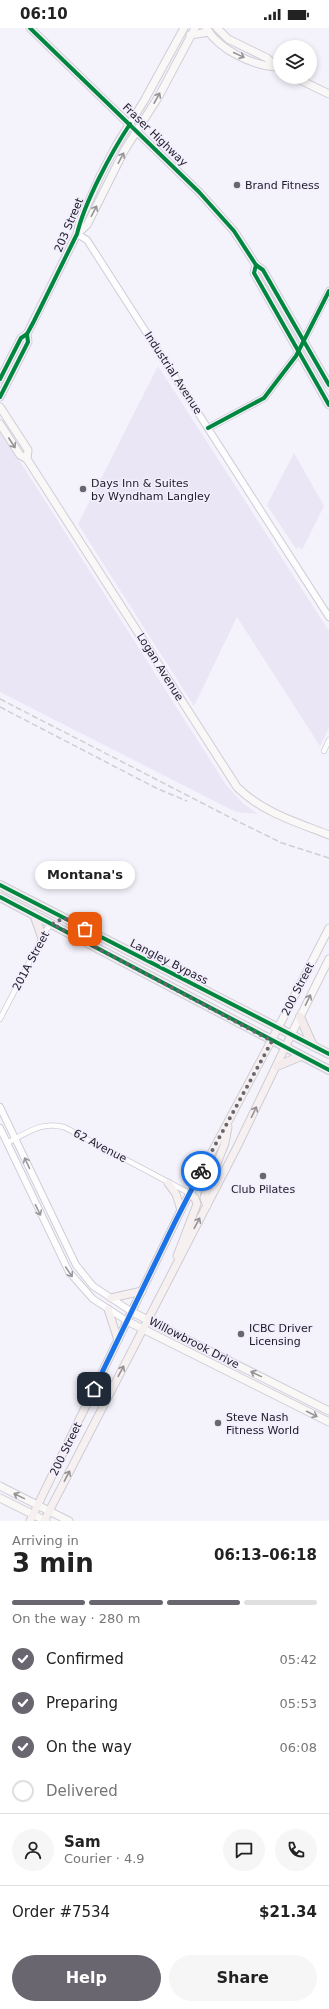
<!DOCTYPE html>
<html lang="en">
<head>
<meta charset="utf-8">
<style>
  :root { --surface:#fff; --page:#f6f6f6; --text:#222; --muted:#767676; --line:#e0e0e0; --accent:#696670 }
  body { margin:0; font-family:"DejaVu Sans",sans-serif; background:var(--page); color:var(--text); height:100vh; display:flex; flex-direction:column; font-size:15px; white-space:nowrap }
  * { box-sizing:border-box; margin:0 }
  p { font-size:13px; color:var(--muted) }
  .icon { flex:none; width:22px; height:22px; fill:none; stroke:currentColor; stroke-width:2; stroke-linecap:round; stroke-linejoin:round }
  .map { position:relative; height:1493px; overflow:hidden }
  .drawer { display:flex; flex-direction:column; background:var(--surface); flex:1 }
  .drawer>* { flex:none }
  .fabs { position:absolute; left:273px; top:12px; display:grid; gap:8px }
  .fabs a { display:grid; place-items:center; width:44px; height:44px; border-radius:50%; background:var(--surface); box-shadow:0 2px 6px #0003; font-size:20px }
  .pin { position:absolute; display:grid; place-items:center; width:34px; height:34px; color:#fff; margin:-17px; border-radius:8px; box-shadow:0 2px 6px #0006 }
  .courier { position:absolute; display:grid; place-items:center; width:40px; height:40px; margin:-20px; border:3px solid #1a73e8; border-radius:50%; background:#fff; color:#222; box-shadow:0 1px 5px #0007 }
  .bubble { position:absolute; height:28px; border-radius:14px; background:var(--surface); box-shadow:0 2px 6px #0003; font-size:13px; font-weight:700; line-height:28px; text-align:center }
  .overview em { font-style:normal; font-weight:700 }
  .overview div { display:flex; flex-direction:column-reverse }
  .overview { display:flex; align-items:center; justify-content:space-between; height:68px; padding:0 12px }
  h1 { font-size:26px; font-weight:700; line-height:30px }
  .bar { display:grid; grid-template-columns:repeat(4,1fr); gap:6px 4px; align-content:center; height:48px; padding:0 12px }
  .bar i { height:5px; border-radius:3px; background:var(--line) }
  .bar .selected { background:var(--accent) }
  .bar p { grid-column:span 4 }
  .line { display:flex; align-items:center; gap:10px; padding:0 12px; border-top:1px solid var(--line) }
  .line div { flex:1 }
  .round { display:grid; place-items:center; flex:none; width:42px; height:42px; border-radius:21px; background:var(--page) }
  ol { padding:0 12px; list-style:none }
  li { display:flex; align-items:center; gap:12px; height:44px }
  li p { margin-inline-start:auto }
  li .icon { padding:4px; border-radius:50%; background:var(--accent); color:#fff; stroke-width:4 }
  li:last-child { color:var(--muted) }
  li i { width:22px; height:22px; border:2px solid var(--line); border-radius:50% }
  .button { display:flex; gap:8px; margin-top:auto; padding:8px 12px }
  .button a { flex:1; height:46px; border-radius:24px; background:var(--accent); color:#fff; font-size:16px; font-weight:700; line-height:46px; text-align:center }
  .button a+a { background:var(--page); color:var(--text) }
  .status { display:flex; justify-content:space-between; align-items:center; height:28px; padding:0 20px; background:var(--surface); direction:ltr }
  .status svg { height:11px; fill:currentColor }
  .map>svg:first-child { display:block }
  .industrial { fill:#ebe6f5 }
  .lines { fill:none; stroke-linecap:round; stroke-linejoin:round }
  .minor-casing { stroke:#d0cdd7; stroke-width:6 }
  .tertiary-casing { stroke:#d0cdd7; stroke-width:8 }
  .secondary-casing { stroke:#d0cdd7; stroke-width:9 }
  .primary-casing { stroke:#cecdd2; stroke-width:9 }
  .trunk-casing { stroke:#cecdd2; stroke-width:10 }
  .minor { stroke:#fdfdfe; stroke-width:4.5 }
  .tertiary { stroke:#fdfdfe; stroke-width:6 }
  .secondary { stroke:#faf7f7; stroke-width:7 }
  .primary { stroke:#f7f0f1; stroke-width:7 }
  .trunk { stroke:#f4ecec; stroke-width:8 }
  .rail { stroke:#cfcfd1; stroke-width:1.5; stroke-dasharray:6 3; stroke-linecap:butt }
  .cycleway-casing { stroke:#f2eefe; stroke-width:6 }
  .cycleway { stroke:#00873e; stroke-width:4 }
  .oneway { stroke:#979498 }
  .oneway2 { stroke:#959095 }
  .oneway3 { stroke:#99979c }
  .done { stroke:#696670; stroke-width:4; stroke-dasharray:0 7.2 }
  .route { stroke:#1a73e8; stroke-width:5 }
  .poi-dot { fill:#696670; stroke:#f2eefe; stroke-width:1.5 }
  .labels { text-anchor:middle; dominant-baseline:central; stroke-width:3; stroke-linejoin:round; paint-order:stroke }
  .street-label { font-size:11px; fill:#1e1b25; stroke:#f2eefe }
  .poi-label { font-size:11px; fill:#1e1b25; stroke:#f2eefe; text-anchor:start }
</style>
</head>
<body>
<div class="status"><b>06:10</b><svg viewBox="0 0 49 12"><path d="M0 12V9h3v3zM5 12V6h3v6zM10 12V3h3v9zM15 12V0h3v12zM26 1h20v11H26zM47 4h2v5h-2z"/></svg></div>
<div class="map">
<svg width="329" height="1493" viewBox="0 0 329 1493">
  <rect width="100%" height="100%" fill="#f4f2fa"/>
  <g class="industrial">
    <polygon points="158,338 329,603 329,700 320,718 237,589 194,678 78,496"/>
    <polygon points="0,402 226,757 244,776 258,786 236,784 0,664"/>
    <polygon points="294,425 324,478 302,522 300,519 296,521 267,477"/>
  </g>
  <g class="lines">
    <g class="minor-casing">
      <g id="minor">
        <polyline points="324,723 329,712"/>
        <polyline points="0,991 46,902 52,895"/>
        <path d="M 7,1115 C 27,1105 41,1093 64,1099 L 189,1165"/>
      </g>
    </g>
    <g class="tertiary-casing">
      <g id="tertiary">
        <polyline points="77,206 87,212 329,589"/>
        <polyline points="208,400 264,370 296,328 329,263"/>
        <polyline points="0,1079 76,1237 93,1258 132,1284"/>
        <polyline points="0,1100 69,1244 93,1271 127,1293"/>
      </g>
    </g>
    <g class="secondary-casing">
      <g id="secondary">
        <polyline points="30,0 199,164 234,203 256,237 263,242 329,357"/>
        <path d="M 206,0 C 220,22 251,37 276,39"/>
        <polyline points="217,0 228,11 267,30 278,40"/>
        <polyline points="190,7 209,4"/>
        <polyline points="294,49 329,66"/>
        <polyline points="77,206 87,197 124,123 159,68 195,0"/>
        <polyline points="256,237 254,245 329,377"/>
        <polyline points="0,351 21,310 27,306 77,206 80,193 101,146 117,116 144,73 184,0"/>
        <polyline points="0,369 28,314 27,306"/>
        <polyline points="0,379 28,422 27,431"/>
        <path d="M 0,396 L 20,427 L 27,431 L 237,759 C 262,784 296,794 329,807"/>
        <polyline points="278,1000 329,900"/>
        <polyline points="291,1007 329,931"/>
        <polyline points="132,1284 329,1383"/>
        <polyline points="127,1293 329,1394"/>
        <polyline points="0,1458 69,1493"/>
        <polyline points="0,1470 46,1493"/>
      </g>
    </g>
    <g class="primary-casing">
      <g id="primary">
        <polyline points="168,1155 176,1166 181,1182"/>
        <polyline points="207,1178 204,1170 205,1166 225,1115 228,1099"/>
        <polyline points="177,1228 197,1176 195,1170 189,1165"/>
        <polyline points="111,1270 142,1263"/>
        <polyline points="108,1281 118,1312"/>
        <polyline points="30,1493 181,1182 278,1000"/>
        <polyline points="44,1493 237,1119 291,1007"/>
      </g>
    </g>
    <g class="trunk-casing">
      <g id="trunk">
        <polyline points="0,857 329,1026"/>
        <polyline points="0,869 329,1042"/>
        <polyline points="34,886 42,909"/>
        <polyline points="300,989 313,1018"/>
        <polyline points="277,1038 301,1028"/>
      </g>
    </g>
    <use href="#minor" class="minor"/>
    <use href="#tertiary" class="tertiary"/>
    <use href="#secondary" class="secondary"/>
    <use href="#primary" class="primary"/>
    <use href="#trunk" class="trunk"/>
    <g class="rail">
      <polyline points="0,671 237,793 282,815 329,830"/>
      <polyline points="0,679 158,761 187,773"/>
    </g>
    <g class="cycleway-casing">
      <g id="cycleway">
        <polyline points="30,0 199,164 234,203 256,237 263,242 329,357"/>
        <polyline points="256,237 254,245 329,377"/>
        <path d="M 0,351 L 21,310 L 27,306 L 34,293 L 77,206 C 85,173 111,125 130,96"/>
        <polyline points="0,369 28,314 27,306"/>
        <polyline points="208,400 264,370 296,328 329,263"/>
        <polyline points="0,857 329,1026"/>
        <polyline points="0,869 329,1042"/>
      </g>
    </g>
    <use href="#cycleway" class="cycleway"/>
  </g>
  <defs><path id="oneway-shaft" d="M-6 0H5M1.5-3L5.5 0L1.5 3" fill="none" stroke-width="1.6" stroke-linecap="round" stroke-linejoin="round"/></defs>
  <g class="oneway">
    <use href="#oneway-shaft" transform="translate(239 27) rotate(25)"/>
    <use href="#oneway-shaft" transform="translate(157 70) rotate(-61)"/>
    <use href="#oneway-shaft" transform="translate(121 130) rotate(-62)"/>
    <use href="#oneway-shaft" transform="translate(94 183) rotate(-63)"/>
    <use href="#oneway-shaft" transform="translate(12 415) rotate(57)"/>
    <use href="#oneway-shaft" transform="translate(308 972) rotate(-64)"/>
    <use href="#oneway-shaft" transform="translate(256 1346) rotate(-154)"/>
    <use href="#oneway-shaft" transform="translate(312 1386) rotate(27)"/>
    <use href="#oneway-shaft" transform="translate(19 1468) rotate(-154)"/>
  </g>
  <g class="oneway2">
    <use href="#oneway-shaft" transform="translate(254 1084) rotate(-64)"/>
    <use href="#oneway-shaft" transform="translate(197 1195) rotate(-62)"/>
    <use href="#oneway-shaft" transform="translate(121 1343) rotate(-62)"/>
    <use href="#oneway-shaft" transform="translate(67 1448) rotate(-63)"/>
  </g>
  <g class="oneway3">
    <use href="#oneway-shaft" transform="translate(27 1135) rotate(-115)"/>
    <use href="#oneway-shaft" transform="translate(38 1182) rotate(64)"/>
    <use href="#oneway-shaft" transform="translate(69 1244) rotate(56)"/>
  </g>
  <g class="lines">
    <polyline class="done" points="85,901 64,890 52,896 272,1013 201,1143"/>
    <polyline class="route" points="94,1361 175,1194 201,1143"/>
  </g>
  <g class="poi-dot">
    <circle cx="237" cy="157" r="4"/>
    <circle cx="83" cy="461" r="4"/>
    <circle cx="263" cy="1148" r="4"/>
    <circle cx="241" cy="1306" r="4"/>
    <circle cx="218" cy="1395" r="4"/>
  </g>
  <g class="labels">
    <g class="street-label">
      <text transform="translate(155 107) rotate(44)">Fraser Highway</text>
      <text transform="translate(69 197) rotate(-67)">203 Street</text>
      <text transform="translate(173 345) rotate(57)">Industrial Avenue</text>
      <text transform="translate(160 639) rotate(58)">Logan Avenue</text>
      <text transform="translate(31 933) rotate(-62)">201A Street</text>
      <text transform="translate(169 934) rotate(27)">Langley Bypass</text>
      <text transform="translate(298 961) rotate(-63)">200 Street</text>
      <text transform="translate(100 1118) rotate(28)">62 Avenue</text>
      <text transform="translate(194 1315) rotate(27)">Willowbrook Drive</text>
      <text transform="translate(66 1421) rotate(-64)">200 Street</text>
    </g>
    <g class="poi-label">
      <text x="245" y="157">Brand Fitness</text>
      <text x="91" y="455">Days Inn &amp; Suites<tspan x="91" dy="13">by Wyndham Langley</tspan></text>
      <text x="263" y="1161" text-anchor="middle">Club Pilates</text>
      <text x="249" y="1300">ICBC Driver<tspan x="249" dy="13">Licensing</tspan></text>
      <text x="226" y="1389">Steve Nash<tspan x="226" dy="13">Fitness World</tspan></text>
    </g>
  </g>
</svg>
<div class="fabs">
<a><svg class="icon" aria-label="layers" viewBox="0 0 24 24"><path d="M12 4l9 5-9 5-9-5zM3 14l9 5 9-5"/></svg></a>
</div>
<div class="pin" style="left:85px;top:901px;background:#ea580c"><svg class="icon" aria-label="bag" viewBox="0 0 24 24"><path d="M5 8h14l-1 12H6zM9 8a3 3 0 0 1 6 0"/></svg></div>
<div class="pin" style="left:94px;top:1361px;background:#1f2937"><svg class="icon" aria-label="home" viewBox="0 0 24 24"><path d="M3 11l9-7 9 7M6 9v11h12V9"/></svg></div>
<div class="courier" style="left:201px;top:1143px"><svg class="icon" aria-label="bike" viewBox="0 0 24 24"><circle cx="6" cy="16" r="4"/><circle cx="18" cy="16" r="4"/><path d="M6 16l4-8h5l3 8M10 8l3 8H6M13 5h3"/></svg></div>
<div class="bubble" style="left:35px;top:833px;width:100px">Montana's</div>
</div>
<section class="drawer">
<div class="overview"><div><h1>3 min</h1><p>Arriving in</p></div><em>06:13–06:18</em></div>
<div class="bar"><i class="selected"></i><i class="selected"></i><i class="selected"></i><i></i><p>On the way · 280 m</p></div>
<ol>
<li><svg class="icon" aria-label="check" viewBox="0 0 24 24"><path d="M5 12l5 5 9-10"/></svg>Confirmed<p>05:42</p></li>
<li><svg class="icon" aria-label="check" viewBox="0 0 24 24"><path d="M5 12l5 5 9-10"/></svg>Preparing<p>05:53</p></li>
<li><svg class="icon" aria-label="check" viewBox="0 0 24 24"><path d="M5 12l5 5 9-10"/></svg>On the way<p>06:08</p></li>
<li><i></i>Delivered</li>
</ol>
<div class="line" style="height:72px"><a class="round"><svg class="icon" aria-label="person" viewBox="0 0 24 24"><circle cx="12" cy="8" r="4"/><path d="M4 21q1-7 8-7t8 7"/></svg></a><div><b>Sam</b><p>Courier · 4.9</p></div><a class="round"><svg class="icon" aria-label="chat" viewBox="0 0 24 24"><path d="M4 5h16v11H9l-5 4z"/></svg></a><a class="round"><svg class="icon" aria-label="phone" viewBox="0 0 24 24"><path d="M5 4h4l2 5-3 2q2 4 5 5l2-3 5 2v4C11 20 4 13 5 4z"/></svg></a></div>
<div class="line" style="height:52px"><div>Order #7534</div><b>$21.34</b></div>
<div class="button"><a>Help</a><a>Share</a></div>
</section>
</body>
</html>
